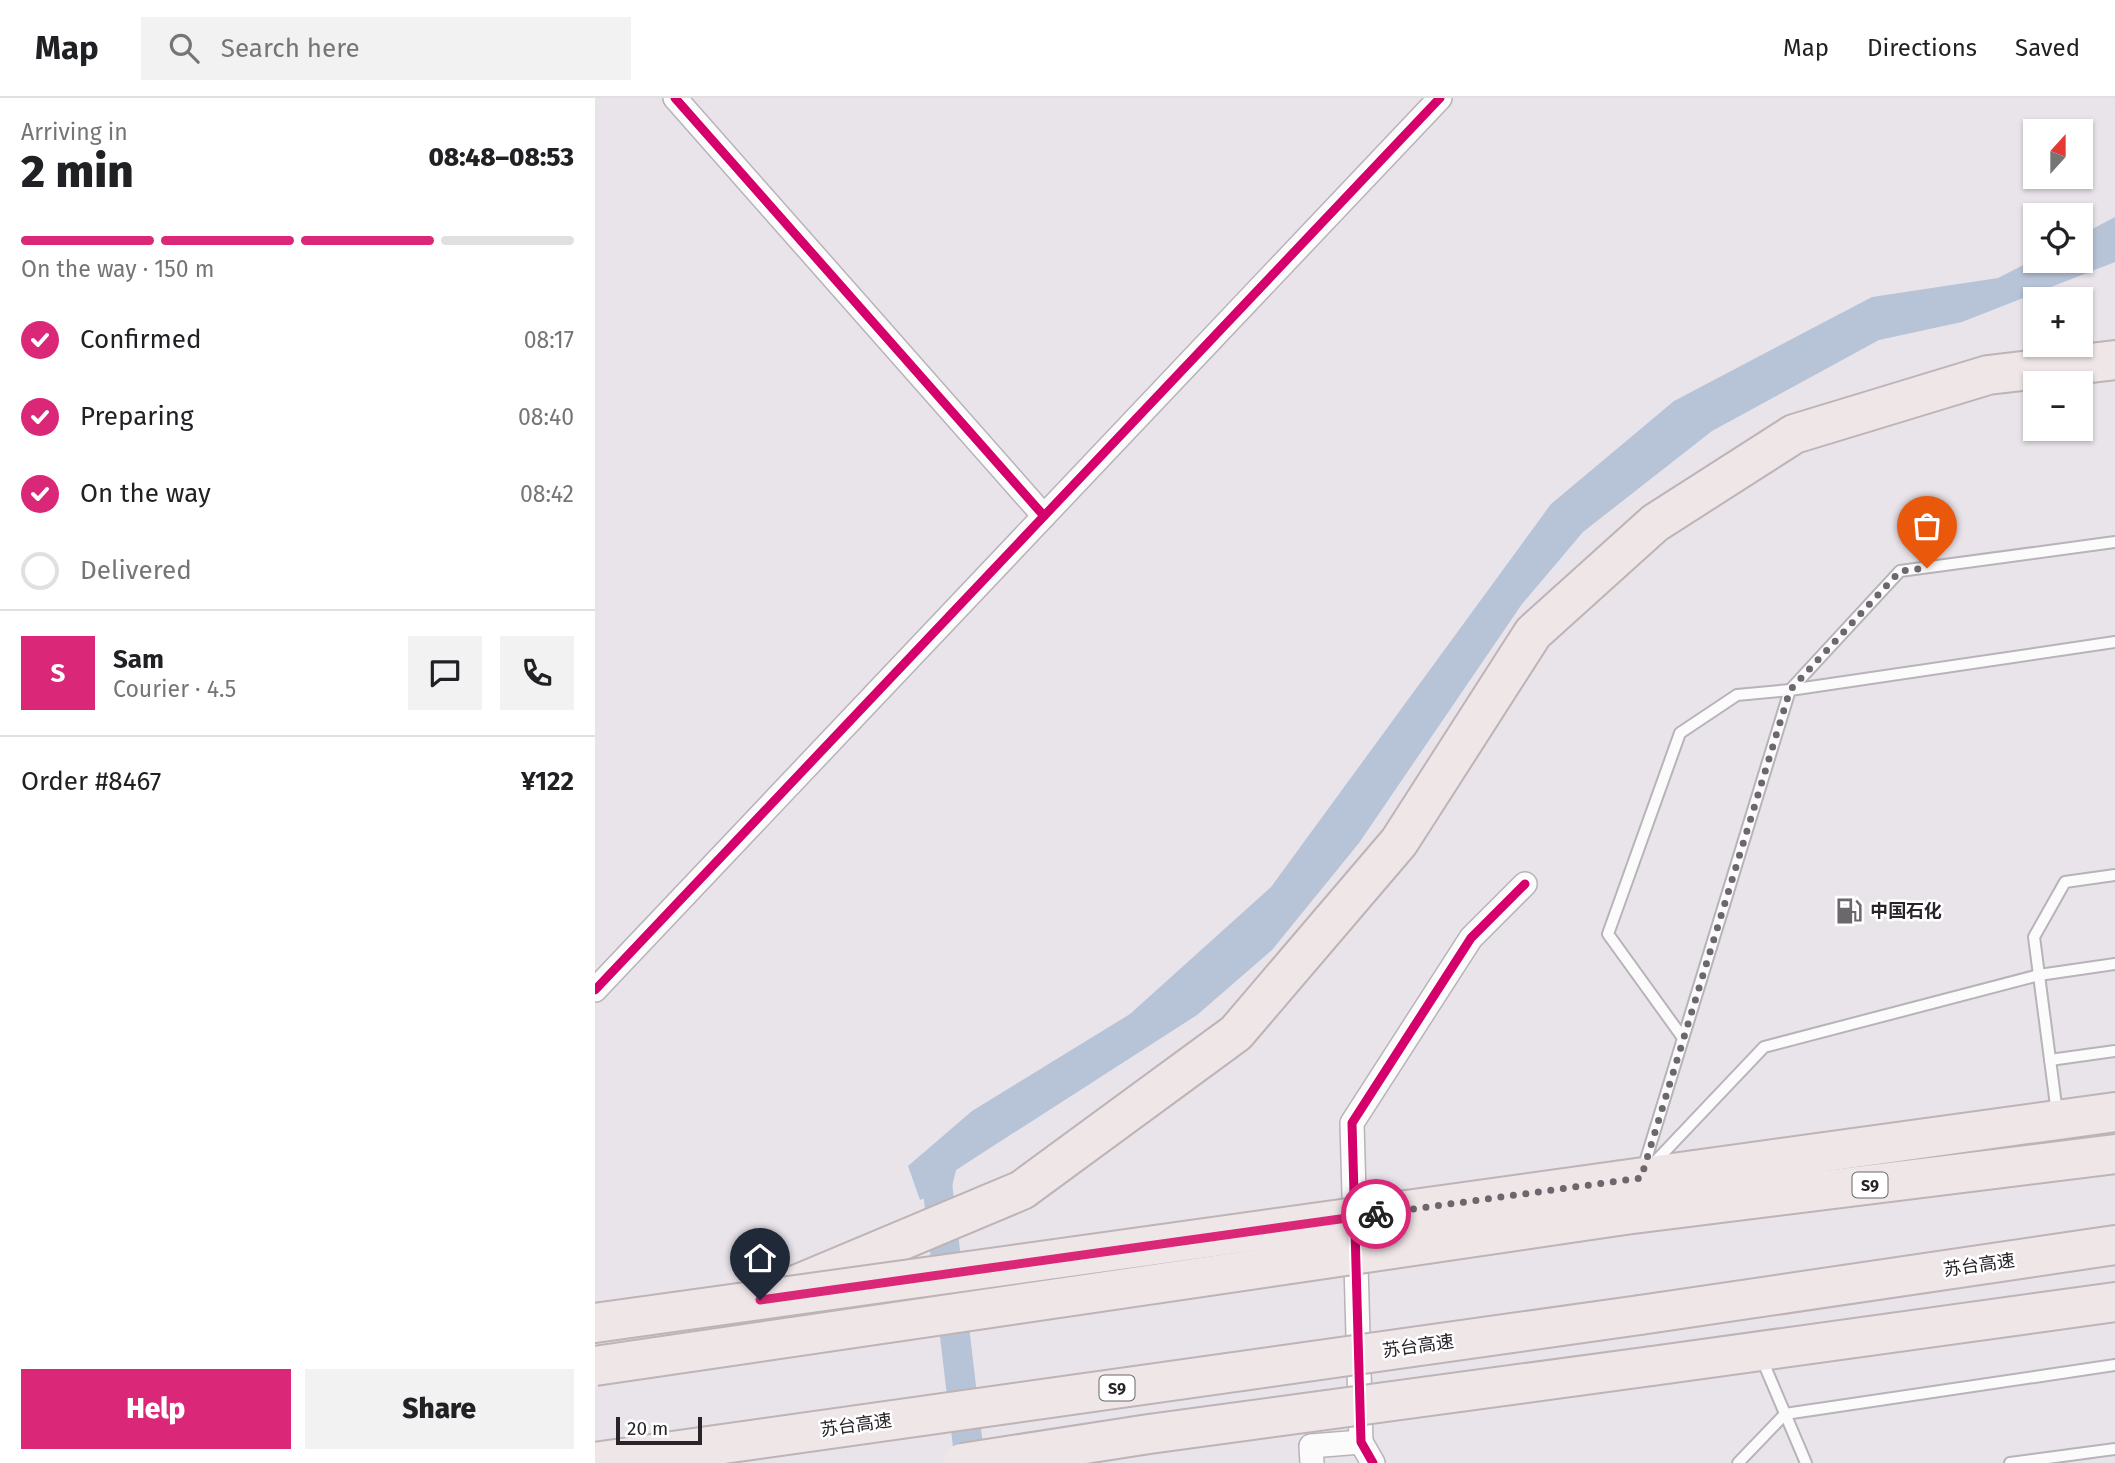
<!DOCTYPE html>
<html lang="en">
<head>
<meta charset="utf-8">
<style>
  :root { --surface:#fff; --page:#f2f2f2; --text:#202124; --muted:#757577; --line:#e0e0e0; --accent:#db2777 }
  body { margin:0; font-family:"Fira Sans","Noto Sans SC",sans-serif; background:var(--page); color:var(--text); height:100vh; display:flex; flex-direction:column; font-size:26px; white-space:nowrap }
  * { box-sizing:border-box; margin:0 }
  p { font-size:23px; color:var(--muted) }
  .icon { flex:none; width:38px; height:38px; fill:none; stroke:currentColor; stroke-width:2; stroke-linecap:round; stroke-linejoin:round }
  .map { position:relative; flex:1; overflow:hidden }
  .sheet { display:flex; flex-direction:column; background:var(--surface); width:595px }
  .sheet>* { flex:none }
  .needle { width:46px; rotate:21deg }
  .tools { position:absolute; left:1428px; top:21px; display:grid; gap:14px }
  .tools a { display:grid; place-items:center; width:70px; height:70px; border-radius:0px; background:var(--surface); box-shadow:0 2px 5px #0004; font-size:35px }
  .scale { position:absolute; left:21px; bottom:18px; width:86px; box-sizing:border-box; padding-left:7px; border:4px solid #282429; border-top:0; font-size:19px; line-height:24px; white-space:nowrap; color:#282429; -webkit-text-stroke:5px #fff; paint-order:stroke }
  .pin { position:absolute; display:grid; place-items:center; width:60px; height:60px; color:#fff; margin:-72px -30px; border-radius:50% 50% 50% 0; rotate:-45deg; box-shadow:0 0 7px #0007 }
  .pin .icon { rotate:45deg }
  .courier { position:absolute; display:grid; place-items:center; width:70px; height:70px; margin:-35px; border:5px solid #db2777; border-radius:50%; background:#fff; color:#222; box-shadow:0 2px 9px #0007 }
  .overview em { font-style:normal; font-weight:800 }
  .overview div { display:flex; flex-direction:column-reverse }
  .overview { display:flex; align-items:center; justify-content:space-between; height:119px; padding:0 21px }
  h1 { font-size:46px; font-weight:800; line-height:52px }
  .bar { display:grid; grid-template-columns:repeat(4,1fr); gap:10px 7px; align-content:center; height:84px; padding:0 21px }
  .bar i { height:9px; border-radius:5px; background:var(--line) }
  .bar .selected { background:var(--accent) }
  .bar p { grid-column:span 4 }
  .line { display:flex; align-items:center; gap:18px; padding:0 21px; border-top:2px solid var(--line) }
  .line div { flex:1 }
  .round { display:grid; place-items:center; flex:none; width:74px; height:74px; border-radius:0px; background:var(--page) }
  ol { padding:0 21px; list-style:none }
  li { display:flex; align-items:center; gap:21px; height:77px }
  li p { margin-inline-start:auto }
  li .icon { padding:7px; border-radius:50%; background:var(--accent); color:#fff; stroke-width:4 }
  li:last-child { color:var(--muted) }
  li i { width:38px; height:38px; border:4px solid var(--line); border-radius:50% }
  .action { display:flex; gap:14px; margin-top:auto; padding:14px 21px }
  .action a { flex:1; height:80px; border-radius:0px; background:var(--accent); color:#fff; font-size:28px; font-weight:800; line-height:80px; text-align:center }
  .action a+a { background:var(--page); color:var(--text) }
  header { display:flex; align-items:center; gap:42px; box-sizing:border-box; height:98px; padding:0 35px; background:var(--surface); border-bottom:2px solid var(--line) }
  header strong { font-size:33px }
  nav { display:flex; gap:38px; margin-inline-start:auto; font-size:24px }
  .search { width:490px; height:63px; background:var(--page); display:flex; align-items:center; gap:18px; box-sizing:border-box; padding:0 24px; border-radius:0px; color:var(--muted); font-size:26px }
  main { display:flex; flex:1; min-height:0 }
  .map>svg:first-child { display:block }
  .water { fill:#b7c4d7 }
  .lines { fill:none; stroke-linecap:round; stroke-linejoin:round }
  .canal { stroke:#b7c4d7; stroke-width:30 }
  .lane-casing { stroke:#b7b3b8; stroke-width:14 }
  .street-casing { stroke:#b7b3b8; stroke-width:26 }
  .highway-casing { stroke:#beb3b6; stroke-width:42 }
  .lane { stroke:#fcfbfc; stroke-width:10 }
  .street { stroke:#fcfbfc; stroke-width:23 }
  .highway { stroke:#efe6e7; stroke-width:38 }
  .highway-bridge-casing { stroke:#beb3b6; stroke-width:42; stroke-linecap:butt }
  .highway-bridge { stroke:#efe6e7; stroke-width:38 }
  .cycleway-casing { stroke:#fff; stroke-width:13 }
  .cycleway { stroke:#d6006c; stroke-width:9 }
  .done { stroke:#6c676d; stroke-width:7; stroke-dasharray:0 12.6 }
  .route { stroke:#db2777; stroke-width:9 }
  .labels { text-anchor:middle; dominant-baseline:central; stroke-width:5; stroke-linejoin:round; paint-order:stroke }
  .shield { fill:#fff; stroke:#686669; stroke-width:2 }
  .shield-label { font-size:16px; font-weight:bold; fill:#282429 }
  .poi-label { font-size:18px; font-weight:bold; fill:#282429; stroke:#fff; text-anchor:start }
  .street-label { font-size:18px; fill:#282429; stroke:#fff }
</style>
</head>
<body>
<header>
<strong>Map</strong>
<div class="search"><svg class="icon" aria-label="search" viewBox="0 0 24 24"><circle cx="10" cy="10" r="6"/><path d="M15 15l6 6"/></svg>Search here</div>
<nav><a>Map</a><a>Directions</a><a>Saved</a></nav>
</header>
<main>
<section class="sheet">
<div class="overview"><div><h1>2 min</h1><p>Arriving in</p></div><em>08:48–08:53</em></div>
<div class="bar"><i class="selected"></i><i class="selected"></i><i class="selected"></i><i></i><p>On the way · 150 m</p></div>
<ol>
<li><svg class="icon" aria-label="check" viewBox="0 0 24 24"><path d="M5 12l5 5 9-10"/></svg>Confirmed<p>08:17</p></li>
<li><svg class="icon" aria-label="check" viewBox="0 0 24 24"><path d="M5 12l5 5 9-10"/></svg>Preparing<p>08:40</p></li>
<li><svg class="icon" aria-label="check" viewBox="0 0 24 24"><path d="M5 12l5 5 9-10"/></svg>On the way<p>08:42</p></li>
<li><i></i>Delivered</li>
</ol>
<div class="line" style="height:126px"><b class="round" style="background:var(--accent);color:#fff">S</b><div><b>Sam</b><p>Courier · 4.5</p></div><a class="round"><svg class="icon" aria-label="chat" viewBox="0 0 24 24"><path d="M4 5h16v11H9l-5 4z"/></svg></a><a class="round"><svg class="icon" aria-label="phone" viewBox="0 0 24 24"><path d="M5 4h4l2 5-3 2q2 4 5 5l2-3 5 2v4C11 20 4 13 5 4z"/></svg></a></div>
<div class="line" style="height:91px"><div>Order #8467</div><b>¥122</b></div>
<div class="action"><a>Help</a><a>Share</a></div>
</section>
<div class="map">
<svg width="1520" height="1365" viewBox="0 0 1520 1365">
  <rect width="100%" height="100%" fill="#e9e4ea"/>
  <polygon class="water" points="1520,119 1520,164 1367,224 1284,242 1117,333 988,434 927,506 764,745 677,852 602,917 361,1072 357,1089 325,1102 313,1068 377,1013 535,916 676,789 956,406 1079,303 1277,199 1403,180 1440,161 1486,163 1486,137"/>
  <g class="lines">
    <polyline class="canal" points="351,1061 340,1068 375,1365"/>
    <g class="lane-casing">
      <g id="lane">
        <polyline points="1088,940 1013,836 1085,635 1142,597 1195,592 1305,473 1520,444"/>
        <polyline points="1455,962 1520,953"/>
        <polyline points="1462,1015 1439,839 1470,784 1520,777"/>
        <polyline points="1057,1067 1169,949 1444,877 1520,866"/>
        <polyline points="1048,1071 1195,592 1520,544"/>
        <polyline points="1166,1259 1211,1365"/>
        <polyline points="1143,1365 1190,1316 1520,1267"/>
        <polyline points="1415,1365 1520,1351"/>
      </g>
    </g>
    <g class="street-casing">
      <g id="street">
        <polyline points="80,0 449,418"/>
        <polyline points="0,892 845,0"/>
        <polyline points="717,1365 716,1348 766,1344"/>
        <polyline points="778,1365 766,1344 757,1025 876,840 930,786"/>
      </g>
    </g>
    <g class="highway-casing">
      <g id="highway">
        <polyline points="1027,1082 1520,1014"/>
        <polyline points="1030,1117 1520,1056"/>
        <polyline points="1045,1217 1520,1147"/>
        <polyline points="0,1225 165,1202 427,1092 641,935 804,744 938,535 1060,425 1199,336 1393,277 1520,262"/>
        <polyline points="1057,1268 1520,1204"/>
      </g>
    </g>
    <use href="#lane" class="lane"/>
    <use href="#street" class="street"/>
    <use href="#highway" class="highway"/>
    <g class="highway-bridge-casing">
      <g id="highway-bridge">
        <polyline points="165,1202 1027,1082"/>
        <polyline points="0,1268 1030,1117"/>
        <polyline points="0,1364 1045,1217"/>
        <polyline points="367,1365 554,1336 1057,1268"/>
      </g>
    </g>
    <use href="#highway-bridge" class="highway-bridge"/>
    <g class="cycleway-casing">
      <g id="cycleway">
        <polyline points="80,0 449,418"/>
        <polyline points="0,892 845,0"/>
        <polyline points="778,1365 766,1344 757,1025 876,840 930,786"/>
      </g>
    </g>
    <use href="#cycleway" class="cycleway"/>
  </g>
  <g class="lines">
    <polyline class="done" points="781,1116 1046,1080 1195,592 1305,473 1332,470"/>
    <polyline class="route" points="165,1202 781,1116"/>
  </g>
  <defs>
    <g id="fuel-bare" transform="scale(2.1)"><path d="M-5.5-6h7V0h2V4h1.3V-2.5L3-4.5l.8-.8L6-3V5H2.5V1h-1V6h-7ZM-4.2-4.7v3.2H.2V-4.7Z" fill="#6c676d" stroke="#fff" stroke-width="2.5" paint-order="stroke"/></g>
  </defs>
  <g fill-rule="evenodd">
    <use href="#fuel-bare" x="1254" y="813"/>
  </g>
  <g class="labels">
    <g class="shield">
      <rect x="1257.5" y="1074.5" width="35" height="25" rx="5"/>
      <rect x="504.5" y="1277.5" width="35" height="25" rx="5"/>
    </g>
    <g class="shield-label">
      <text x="1275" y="1087">S9</text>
      <text x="522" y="1290">S9</text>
    </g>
    <g class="poi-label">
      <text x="1275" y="813">中国石化</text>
    </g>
    <g class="street-label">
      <text transform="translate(1384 1167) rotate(-8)">苏台高速</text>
      <text transform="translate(823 1248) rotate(-8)">苏台高速</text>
      <text transform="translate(261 1327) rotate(-8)">苏台高速</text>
    </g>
  </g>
</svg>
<div class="tools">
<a><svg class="needle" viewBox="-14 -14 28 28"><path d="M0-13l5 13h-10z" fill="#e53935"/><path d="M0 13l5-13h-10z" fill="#757577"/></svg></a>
<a><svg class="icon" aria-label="locate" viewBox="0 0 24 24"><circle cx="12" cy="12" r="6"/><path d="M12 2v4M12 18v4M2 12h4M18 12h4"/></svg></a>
<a>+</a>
<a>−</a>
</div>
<div class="scale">20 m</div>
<div class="pin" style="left:1332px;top:470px;background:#ea580c"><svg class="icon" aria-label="bag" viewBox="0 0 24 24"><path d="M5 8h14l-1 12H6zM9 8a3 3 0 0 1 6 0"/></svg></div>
<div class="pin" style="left:165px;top:1202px;background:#1f2937"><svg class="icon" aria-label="home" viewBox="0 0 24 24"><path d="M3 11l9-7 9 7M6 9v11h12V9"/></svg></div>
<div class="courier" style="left:781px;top:1116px"><svg class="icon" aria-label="bike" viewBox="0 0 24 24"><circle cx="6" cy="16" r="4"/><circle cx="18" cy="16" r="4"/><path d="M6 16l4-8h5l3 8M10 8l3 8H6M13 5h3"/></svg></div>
</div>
</main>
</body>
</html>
